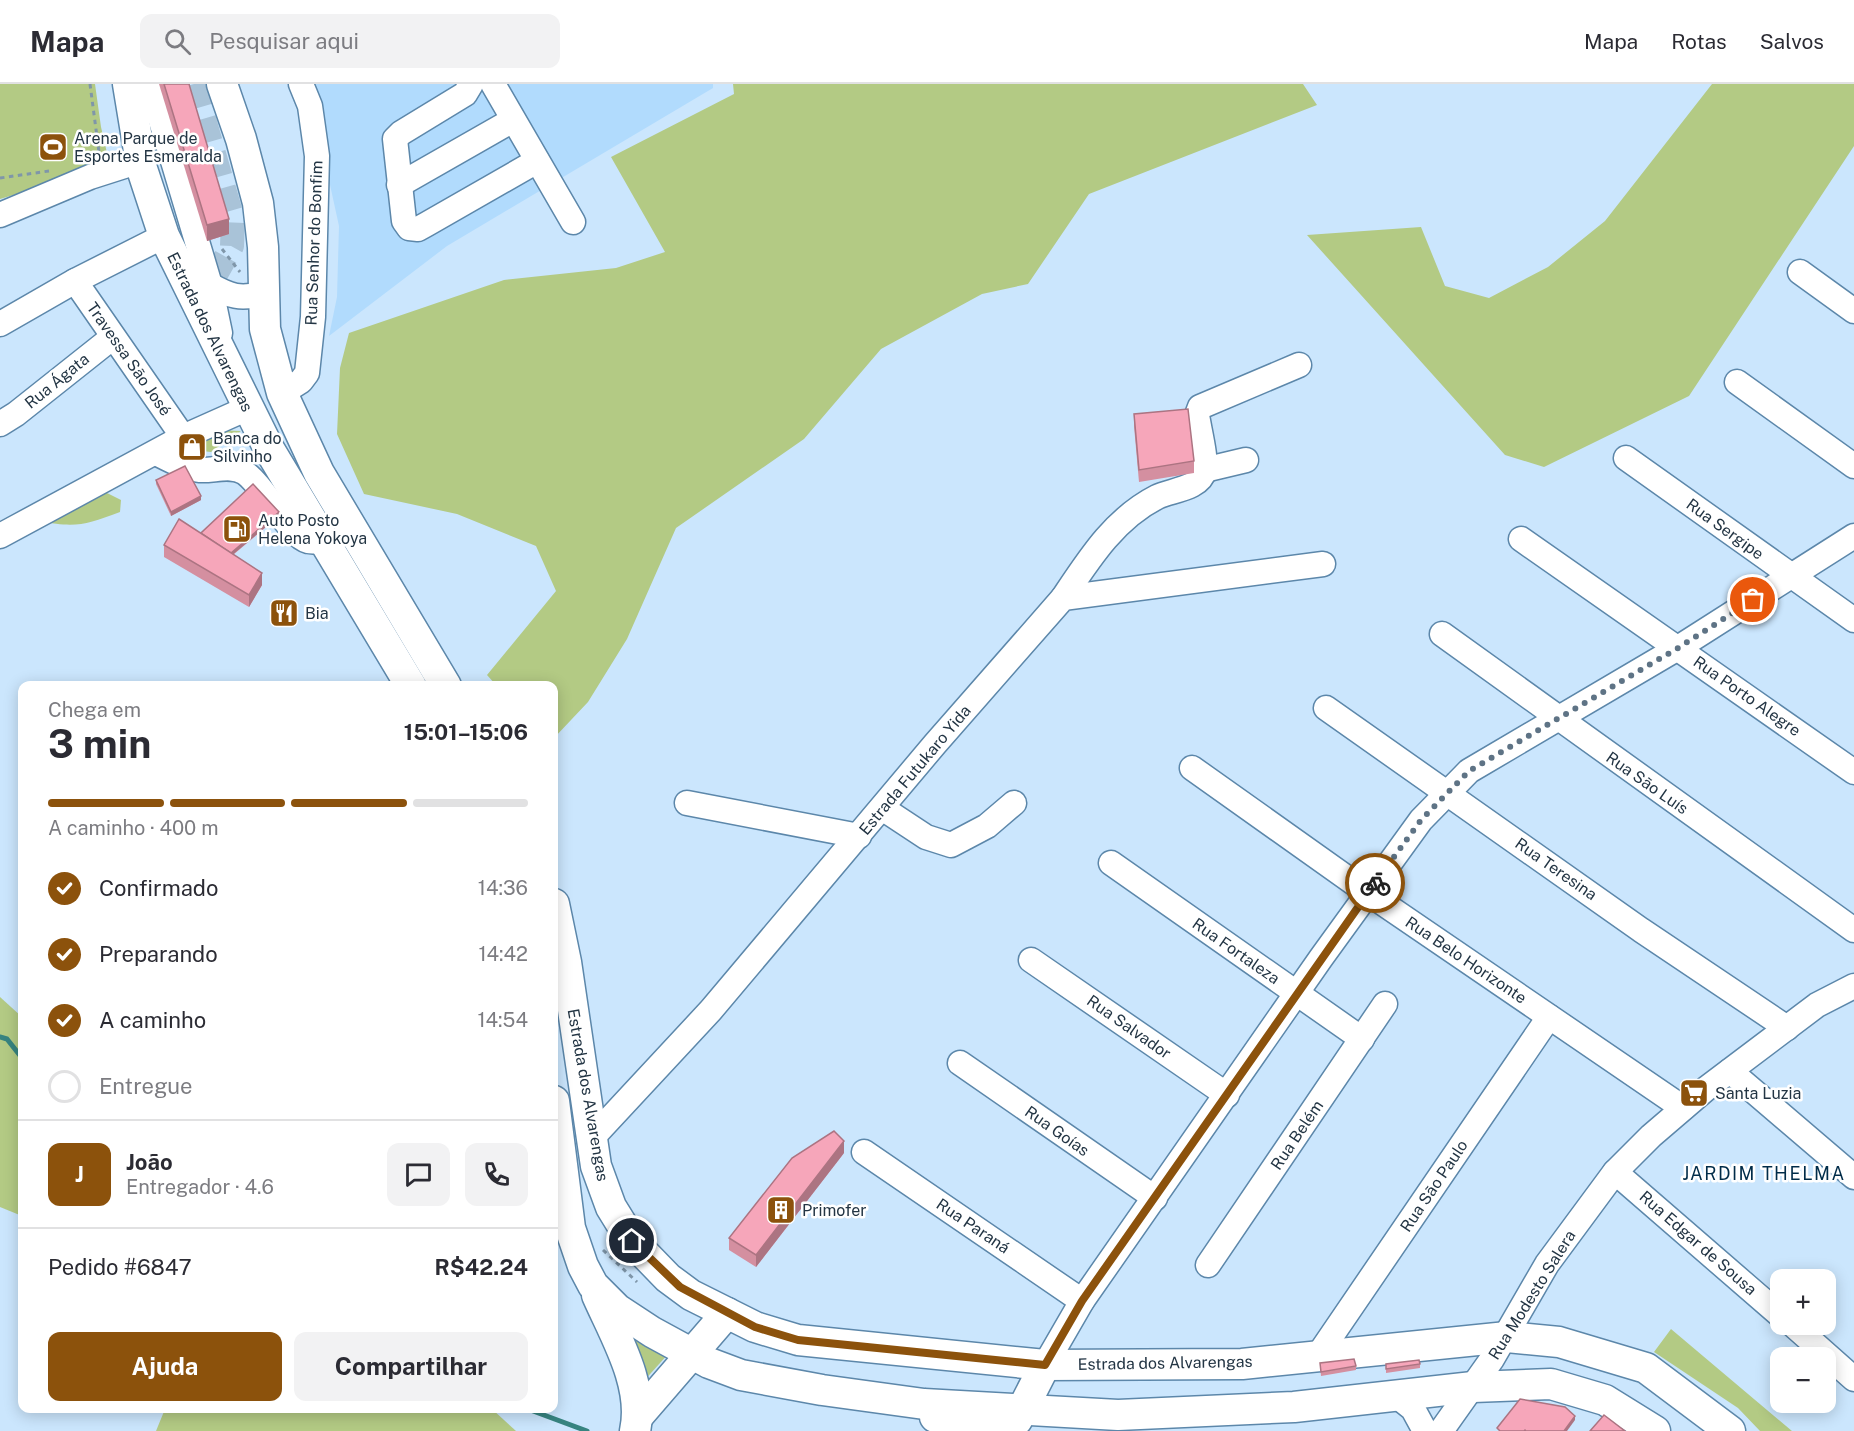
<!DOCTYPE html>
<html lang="pt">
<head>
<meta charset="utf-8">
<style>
  :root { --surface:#fff; --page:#f2f2f3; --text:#2b2b33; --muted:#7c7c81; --line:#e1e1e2; --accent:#8c520c }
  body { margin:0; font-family:"Public Sans",sans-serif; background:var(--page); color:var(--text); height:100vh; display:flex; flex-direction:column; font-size:22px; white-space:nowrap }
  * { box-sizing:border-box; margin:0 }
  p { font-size:20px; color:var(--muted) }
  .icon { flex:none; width:33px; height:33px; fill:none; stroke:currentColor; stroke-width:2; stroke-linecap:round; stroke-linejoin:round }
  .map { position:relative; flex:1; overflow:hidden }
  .sheet { position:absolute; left:18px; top:597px; width:540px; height:732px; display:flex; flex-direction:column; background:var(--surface); border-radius:12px; box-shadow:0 3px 15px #0003 }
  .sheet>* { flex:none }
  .controls { position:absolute; left:1770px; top:1185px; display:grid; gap:12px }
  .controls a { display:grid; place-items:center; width:66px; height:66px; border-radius:12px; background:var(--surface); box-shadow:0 3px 15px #0003; font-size:30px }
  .pin { position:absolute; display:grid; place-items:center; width:51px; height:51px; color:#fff; margin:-26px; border:3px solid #fff; border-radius:50%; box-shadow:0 2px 6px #0007 }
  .courier { position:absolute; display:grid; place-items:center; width:60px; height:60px; margin:-30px; border:4px solid #8c520c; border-radius:50%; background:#fff; color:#222; box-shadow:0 2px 8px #0007 }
  .headline em { font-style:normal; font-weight:700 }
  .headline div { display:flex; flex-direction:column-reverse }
  .headline { display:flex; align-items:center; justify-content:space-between; height:102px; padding:0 30px }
  h1 { font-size:39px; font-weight:700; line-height:45px }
  .bar { display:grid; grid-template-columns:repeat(4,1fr); gap:9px 6px; align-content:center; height:72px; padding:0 30px }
  .bar i { height:8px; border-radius:4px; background:var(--line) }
  .bar .current { background:var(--accent) }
  .bar p { grid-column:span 4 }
  .line { display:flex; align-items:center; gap:15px; padding:0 30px; border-top:2px solid var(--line) }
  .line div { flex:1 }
  .round { display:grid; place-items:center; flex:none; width:63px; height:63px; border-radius:12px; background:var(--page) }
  ol { padding:0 30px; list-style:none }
  li { display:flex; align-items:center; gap:18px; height:66px }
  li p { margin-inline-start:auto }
  li .icon { padding:6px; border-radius:50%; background:var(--accent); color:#fff; stroke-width:4 }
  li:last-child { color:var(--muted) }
  li i { width:33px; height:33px; border:3px solid var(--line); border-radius:50% }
  .action { display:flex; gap:12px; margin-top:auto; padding:12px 30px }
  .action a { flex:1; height:69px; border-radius:12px; background:var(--accent); color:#fff; font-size:24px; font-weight:700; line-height:69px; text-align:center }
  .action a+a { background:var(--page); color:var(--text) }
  header { display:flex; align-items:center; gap:36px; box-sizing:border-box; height:84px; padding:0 30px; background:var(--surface); border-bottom:2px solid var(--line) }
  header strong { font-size:28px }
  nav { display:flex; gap:33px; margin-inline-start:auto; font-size:21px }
  .search { width:420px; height:54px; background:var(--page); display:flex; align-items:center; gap:15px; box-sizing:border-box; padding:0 21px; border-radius:12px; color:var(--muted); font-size:22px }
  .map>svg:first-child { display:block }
  .built { fill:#b1dbfd }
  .green { fill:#b3ca84 }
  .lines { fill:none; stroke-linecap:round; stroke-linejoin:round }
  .stream { stroke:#378480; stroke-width:5 }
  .minor-tunnel { stroke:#a9c3d8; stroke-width:24; stroke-dasharray:24 12; stroke-linecap:butt }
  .minor-casing { stroke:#5c87aa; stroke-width:27 }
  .major-casing { stroke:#5c87aa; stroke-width:33 }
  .path { stroke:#7f96a9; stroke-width:3; stroke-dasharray:4.5 4.5; stroke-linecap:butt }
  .minor { stroke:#fff; stroke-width:24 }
  .major { stroke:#fff; stroke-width:30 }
  .wall { fill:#d48fa0 }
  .shaded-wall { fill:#ac7482 }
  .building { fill:#f6a6ba; stroke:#ac7482; stroke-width:1.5 }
  .done { stroke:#5e7385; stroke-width:6; stroke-dasharray:0 10.8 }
  .route { stroke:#8c520c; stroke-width:8 }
  .labels { text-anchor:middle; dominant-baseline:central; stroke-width:5; stroke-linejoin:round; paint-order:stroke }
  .poi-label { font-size:16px; fill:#233544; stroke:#fff; text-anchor:start }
  .street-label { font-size:16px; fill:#233544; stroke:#fff }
  .neighbourhood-label { font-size:18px; letter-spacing:1.5px; fill:#002c49; stroke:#fff }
</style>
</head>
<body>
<header>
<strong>Mapa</strong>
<div class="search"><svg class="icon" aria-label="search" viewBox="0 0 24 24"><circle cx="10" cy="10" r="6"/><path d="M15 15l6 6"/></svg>Pesquisar aqui</div>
<nav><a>Mapa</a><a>Rotas</a><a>Salvos</a></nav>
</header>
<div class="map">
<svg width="1854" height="1347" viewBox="0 0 1854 1347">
  <rect width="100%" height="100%" fill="#cbe6fd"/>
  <polygon class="built" points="308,0 713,0 713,4 447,162 329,252 337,213 339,142"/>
  <g class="green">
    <polygon points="0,0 95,0 101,43 110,82 0,115"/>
    <polygon points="733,0 1303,0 1317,21 1089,110 1028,200 982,210 881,265 804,355 676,444 627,555 588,618 554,654 554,602 496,601 487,591 556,507 536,462 457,430 364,410 337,350 340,284 349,249 504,196 616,184 665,168 611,73 734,10"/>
    <polygon points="1712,0 1854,0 1854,62 1689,312 1544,383 1505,371 1307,151 1421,143 1445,202 1489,214 1548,183 1605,137"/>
    <polygon points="215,346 241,347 211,368 182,365"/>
    <path d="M 101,406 L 121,416 L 120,428 C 85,441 76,444 39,437 Z"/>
    <polygon points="0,913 22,933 22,1132 0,1123"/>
    <polygon points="625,1241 669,1269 642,1299"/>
    <polygon points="1671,1245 1792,1347 1760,1347 1738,1324 1654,1268"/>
    <polygon points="165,1325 492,1325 516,1347 156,1347"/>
  </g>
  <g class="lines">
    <g class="stream">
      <polyline points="0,953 7,955 22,974"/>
      <polyline points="525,1324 587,1347"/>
    </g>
    <polyline class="minor-tunnel" points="194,0 233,136 232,162 210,201"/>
    <g class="minor-casing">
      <g id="minor">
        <polyline points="150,0 210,201 220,249"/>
        <polyline points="471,0 465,10 401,49 395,55 404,137 409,144 418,145 427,140 537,77"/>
        <polyline points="493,0 573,138"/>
        <polyline points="399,101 513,36"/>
        <polyline points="0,131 90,93 140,77"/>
        <polyline points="1800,188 1854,227"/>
        <polyline points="75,197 183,353"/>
        <path d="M 210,201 C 229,212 241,216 263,209"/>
        <polyline points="0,240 75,197 164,152"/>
        <polyline points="1737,298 1854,382"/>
        <polyline points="282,309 301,297 307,289 313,233 317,72 310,22 301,0"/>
        <polyline points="0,340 16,330 113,253"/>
        <path d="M 156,369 C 170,376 184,384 200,386 C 214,387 232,380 245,389 C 264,402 290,453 308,457 C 312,458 318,457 322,457"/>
        <polyline points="1626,374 1854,536"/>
        <polyline points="1204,386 1246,376"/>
        <polyline points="0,452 183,353 248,324"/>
        <polyline points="1521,455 1854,688"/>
        <path d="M 1063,514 C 1089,475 1114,435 1157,413 C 1171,406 1200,405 1204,387 C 1207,375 1199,345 1197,331 L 1200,323 L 1299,281"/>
        <polyline points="1442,550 1854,846"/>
        <polyline points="1326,624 1641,846 1787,944"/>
        <polyline points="1192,684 1368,809 1683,1024"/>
        <polyline points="687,719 859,752"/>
        <polyline points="882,724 926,753 951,761 987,742 1014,719"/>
        <polyline points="1111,779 1362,955"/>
        <polyline points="1031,876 1227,1011"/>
        <polyline points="960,979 1155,1114"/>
        <polyline points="1730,987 1854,1093"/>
        <polyline points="592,1054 711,926 935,660 1063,514 1323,480"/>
        <polyline points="864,1068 1082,1217"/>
        <polyline points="1615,1088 1780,1231"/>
        <polyline points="1208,1181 1385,920"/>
        <polyline points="1792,1240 1854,1295"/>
        <polyline points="1319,1270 1549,933"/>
        <polyline points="1045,1281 1082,1217 1321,874 1421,736 1469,687 1678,564 1854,452"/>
        <polyline points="1398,1313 1413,1325 1425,1347"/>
        <polyline points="1441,1347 1492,1275 1547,1180 1615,1088 1651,1052 1707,1004 1817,921 1854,902"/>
      </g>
    </g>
    <g class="major-casing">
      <g id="major">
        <polyline points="128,0 142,85 164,152 269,365 411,602"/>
        <polyline points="222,0 241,55 258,119 263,163 265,245 282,309 319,389 446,602"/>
        <polyline points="554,820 566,878 596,1082 611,1123 632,1157 668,1194 691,1211 755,1243 798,1256 1045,1281 1242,1280 1507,1253 1559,1258 1646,1284 1730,1347"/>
        <polyline points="554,1017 570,1144 583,1182 593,1201 617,1225 652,1248 709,1279 741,1291 822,1306 924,1320 1118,1331 1294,1323 1473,1303 1551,1300 1605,1316 1655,1347"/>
        <path d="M 597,1211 C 615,1252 645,1301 635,1347"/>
        <polyline points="639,1331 727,1229"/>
        <polyline points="935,1333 981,1347"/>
        <polyline points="1003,1347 1017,1336 1045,1281"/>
      </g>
    </g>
    <g class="path">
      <polyline points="90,0 99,68"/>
      <polyline points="0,94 49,87"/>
      <polyline points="222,165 240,188"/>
      <polyline points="603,1166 637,1198"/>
    </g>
    <use href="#minor" class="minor"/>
    <use href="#major" class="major"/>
  </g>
  <g class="wall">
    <polygon points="159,0 189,0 229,150 207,157"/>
    <polygon points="1134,330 1194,377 1194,389 1139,398 1134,342"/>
    <polygon points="156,396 201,416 171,432 156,400"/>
    <polygon points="279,432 233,471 262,501 249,523 164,473 164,461 201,449"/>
    <polygon points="844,1069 756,1183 729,1166 729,1154"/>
    <polygon points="1320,1279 1356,1282 1356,1286 1321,1292"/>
    <polygon points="1386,1280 1420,1280 1420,1284 1386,1289"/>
  </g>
  <g class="shaded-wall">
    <polygon points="229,135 229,150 207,157 207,141"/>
    <polygon points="201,412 201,416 171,432 171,428"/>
    <polygon points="279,428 279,432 225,477 225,473"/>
    <polygon points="262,489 262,501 249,523 249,511"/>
    <polygon points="844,1057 844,1069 756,1183 756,1171"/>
    <polygon points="1575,1332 1575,1336 1567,1347 1564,1347"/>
  </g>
  <g class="building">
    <polygon points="164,0 189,0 229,135 207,141"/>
    <polygon points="1188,325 1194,377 1139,386 1134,330"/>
    <polygon points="185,382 201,412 171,428 156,396"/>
    <polygon points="253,400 279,428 231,469 201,449"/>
    <polygon points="179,435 262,489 249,511 164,461"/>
    <polygon points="834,1047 844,1057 756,1171 729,1154 792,1074"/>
    <polygon points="1354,1275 1356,1282 1321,1288 1320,1279"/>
    <polygon points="1419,1276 1420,1280 1386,1285 1386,1280"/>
    <polygon points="1520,1315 1565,1323 1575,1332 1564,1347 1526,1347 1525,1346 1524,1347 1500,1347 1497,1344"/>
    <polygon points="1604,1331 1625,1347 1590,1347"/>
  </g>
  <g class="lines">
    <polyline class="done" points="1375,799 1421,736 1469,687 1678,564 1753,516"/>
    <polyline class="route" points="632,1157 680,1203 755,1243 798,1256 1045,1281 1082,1217 1375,799"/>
  </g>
  <defs>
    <g id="stadium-square" transform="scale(1.5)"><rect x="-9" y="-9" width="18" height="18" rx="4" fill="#8c520c" stroke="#fff"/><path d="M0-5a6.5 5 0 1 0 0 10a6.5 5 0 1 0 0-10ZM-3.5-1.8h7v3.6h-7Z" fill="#fff"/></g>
    <g id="shop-square" transform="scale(1.5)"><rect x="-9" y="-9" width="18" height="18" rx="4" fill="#8c520c" stroke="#fff"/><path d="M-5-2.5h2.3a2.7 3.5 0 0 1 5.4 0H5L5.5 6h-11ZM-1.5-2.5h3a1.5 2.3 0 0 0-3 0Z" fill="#fff"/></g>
    <g id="fuel-square" transform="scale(1.5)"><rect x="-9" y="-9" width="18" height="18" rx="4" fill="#8c520c" stroke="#fff"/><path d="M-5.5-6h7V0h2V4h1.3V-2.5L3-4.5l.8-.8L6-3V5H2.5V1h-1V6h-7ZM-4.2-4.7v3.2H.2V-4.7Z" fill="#fff"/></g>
    <g id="restaurant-square" transform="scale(1.5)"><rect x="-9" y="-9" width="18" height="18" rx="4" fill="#8c520c" stroke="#fff"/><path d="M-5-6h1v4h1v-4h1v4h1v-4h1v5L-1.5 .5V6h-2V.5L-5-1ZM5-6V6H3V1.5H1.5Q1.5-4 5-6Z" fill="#fff"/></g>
    <g id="supermarket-square" transform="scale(1.5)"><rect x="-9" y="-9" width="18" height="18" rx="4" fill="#8c520c" stroke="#fff"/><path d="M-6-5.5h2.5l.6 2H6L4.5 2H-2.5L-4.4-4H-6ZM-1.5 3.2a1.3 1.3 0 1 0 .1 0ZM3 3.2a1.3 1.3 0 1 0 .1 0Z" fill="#fff"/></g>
    <g id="building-square" transform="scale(1.5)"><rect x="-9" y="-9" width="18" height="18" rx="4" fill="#8c520c" stroke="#fff"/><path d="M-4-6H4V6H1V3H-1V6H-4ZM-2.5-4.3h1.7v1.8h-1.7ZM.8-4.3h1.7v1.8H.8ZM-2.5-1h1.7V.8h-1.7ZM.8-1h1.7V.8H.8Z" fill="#fff"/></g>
  </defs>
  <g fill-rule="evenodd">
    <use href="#stadium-square" x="53" y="63"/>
    <use href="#shop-square" x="192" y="363"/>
    <use href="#fuel-square" x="237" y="445"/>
    <use href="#restaurant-square" x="284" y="529"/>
    <use href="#supermarket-square" x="1694" y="1009"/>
    <use href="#building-square" x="781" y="1126"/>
  </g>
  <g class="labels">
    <g class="poi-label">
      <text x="74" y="54">Arena Parque de<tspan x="74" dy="18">Esportes Esmeralda</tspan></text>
      <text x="213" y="354">Banca do<tspan x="213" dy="18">Silvinho</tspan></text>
      <text x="258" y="436">Auto Posto<tspan x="258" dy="18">Helena Yokoya</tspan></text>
      <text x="305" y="529">Bia</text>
      <text x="1715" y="1009">Santa Luzia</text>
      <text x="802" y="1126">Primofer</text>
    </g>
    <g class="street-label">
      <text transform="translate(314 159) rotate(-88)">Rua Senhor do Bonfim</text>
      <text transform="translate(210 248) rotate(64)">Estrada dos Alvarengas</text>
      <text transform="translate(129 275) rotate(55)">Travessa São José</text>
      <text transform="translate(57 297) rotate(-39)">Rua Ágata</text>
      <text transform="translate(1725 445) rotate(36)">Rua Sergipe</text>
      <text transform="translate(1747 612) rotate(35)">Rua Porto Alegre</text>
      <text transform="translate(915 686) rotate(-50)">Estrada Futukaro Yida</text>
      <text transform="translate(1647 699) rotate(35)">Rua São Luís</text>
      <text transform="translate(1556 785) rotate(35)">Rua Teresina</text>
      <text transform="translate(1236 867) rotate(35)">Rua Fortaleza</text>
      <text transform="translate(1466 876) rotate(34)">Rua Belo Horizonte</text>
      <text transform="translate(1129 943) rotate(35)">Rua Salvador</text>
      <text transform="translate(588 1011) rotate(80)">Estrada dos Alvarengas</text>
      <text transform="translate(1057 1047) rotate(35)">Rua Goías</text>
      <text transform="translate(1297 1051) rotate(-56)">Rua Belém</text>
      <text transform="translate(1434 1102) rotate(-56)">Rua São Paulo</text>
      <text transform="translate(973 1142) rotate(34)">Rua Paraná</text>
      <text transform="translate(1698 1159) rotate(41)">Rua Edgar de Sousa</text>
      <text transform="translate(1532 1211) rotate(-58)">Rua Modesto Salera</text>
      <text transform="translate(1165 1279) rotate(-1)">Estrada dos Alvarengas</text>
    </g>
    <g class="neighbourhood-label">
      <text x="1764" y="1089">JARDIM THELMA</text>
    </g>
  </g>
</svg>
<div class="controls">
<a>+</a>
<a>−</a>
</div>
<div class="pin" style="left:1753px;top:516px;background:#ea580c"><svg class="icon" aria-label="bag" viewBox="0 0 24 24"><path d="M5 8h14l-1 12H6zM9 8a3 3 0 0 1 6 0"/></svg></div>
<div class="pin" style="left:632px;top:1157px;background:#1f2937"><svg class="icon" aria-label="home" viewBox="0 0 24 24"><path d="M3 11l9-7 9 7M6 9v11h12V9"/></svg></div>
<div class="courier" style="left:1375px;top:799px"><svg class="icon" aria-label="bike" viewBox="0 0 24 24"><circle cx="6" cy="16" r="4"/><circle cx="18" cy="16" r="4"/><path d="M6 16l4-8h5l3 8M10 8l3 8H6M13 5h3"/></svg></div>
<section class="sheet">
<div class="headline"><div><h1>3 min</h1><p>Chega em</p></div><em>15:01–15:06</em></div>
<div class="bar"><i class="current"></i><i class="current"></i><i class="current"></i><i></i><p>A caminho · 400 m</p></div>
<ol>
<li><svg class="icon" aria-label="check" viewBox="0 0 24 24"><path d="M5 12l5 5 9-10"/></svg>Confirmado<p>14:36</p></li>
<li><svg class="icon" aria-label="check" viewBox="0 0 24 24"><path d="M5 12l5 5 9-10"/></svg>Preparando<p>14:42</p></li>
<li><svg class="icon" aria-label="check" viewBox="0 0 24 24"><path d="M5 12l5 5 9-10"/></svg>A caminho<p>14:54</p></li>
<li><i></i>Entregue</li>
</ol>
<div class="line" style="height:108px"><b class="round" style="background:var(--accent);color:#fff">J</b><div><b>João</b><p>Entregador · 4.6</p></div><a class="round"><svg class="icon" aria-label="chat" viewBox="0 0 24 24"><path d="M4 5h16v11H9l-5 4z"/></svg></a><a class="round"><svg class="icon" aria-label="phone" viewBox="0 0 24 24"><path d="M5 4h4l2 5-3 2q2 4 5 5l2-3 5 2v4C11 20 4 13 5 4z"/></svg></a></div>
<div class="line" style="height:78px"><div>Pedido #6847</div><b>R$42.24</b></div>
<div class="action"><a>Ajuda</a><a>Compartilhar</a></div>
</section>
</div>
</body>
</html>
